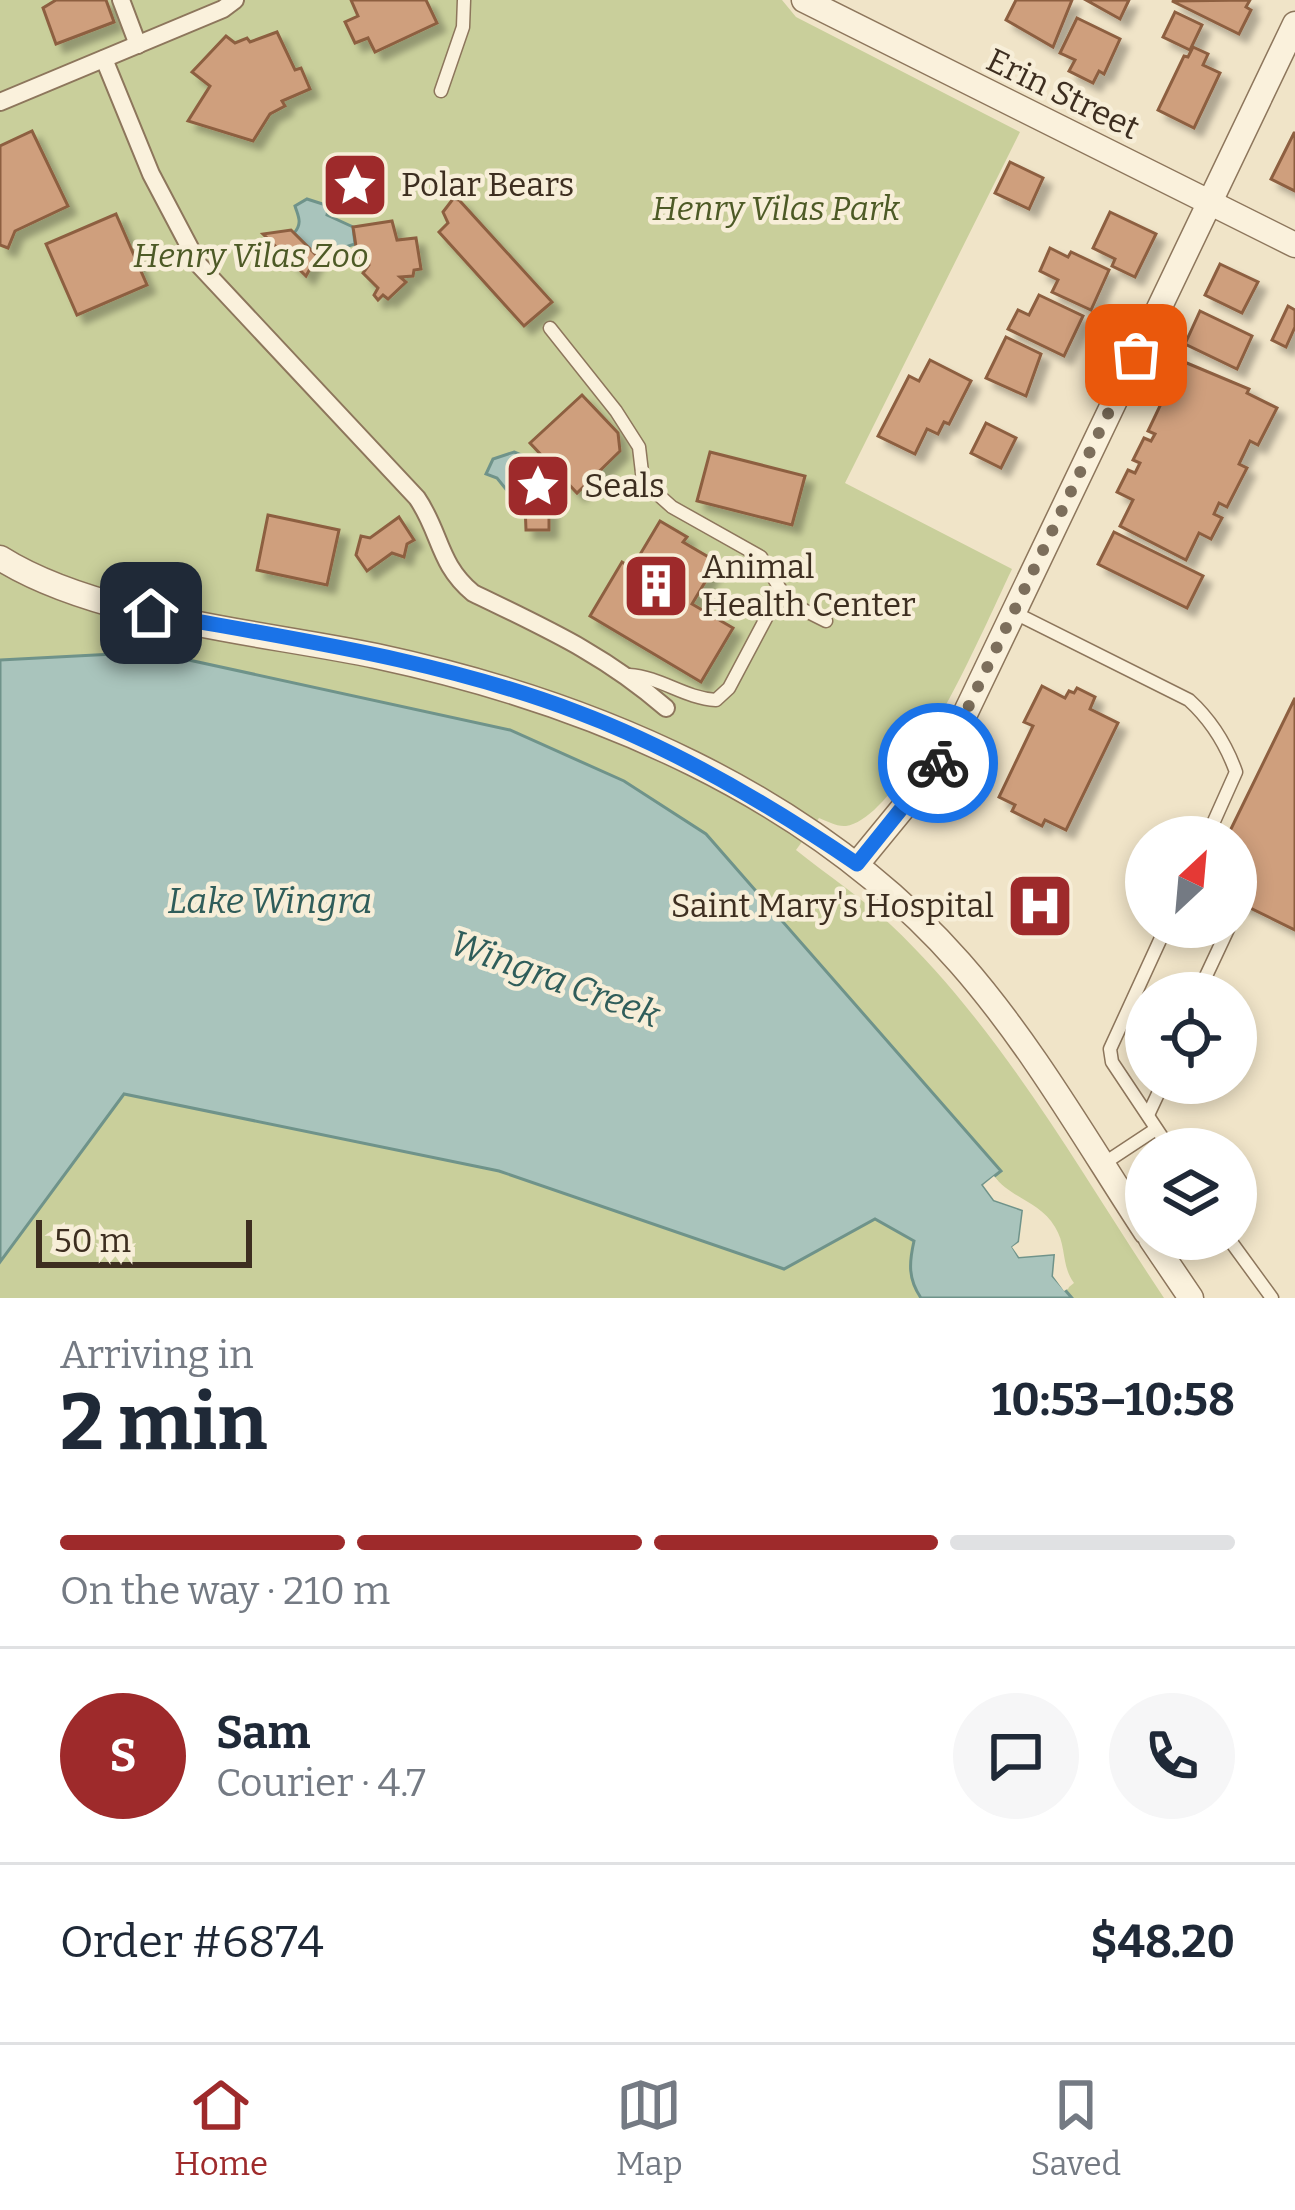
<!DOCTYPE html>
<html lang="en">
<head>
<meta charset="utf-8">
<style>
  :root { --surface:#fff; --page:#f6f6f7; --text:#1f2937; --muted:#747a83; --line:#e0e1e3; --accent:#9e2a2b }
  body { margin:0; font-family:Bitter,serif; background:var(--page); color:var(--text); height:100vh; display:flex; flex-direction:column; font-size:45px; white-space:nowrap }
  * { box-sizing:border-box; margin:0 }
  p { font-size:39px; color:var(--muted) }
  .icon { flex:none; width:66px; height:66px; fill:none; stroke:currentColor; stroke-width:2; stroke-linecap:round; stroke-linejoin:round }
  .map { position:relative; height:1298px; overflow:hidden }
  .details { display:flex; flex-direction:column; background:var(--surface); flex:1 }
  .details>* { flex:none }
  .needle { width:78px; rotate:26deg }
  .controls { position:absolute; left:1125px; top:816px; display:grid; gap:24px }
  .controls a { display:grid; place-items:center; width:132px; height:132px; border-radius:50%; background:var(--surface); box-shadow:0 6px 18px #0003; font-size:60px }
  .scale { position:absolute; left:36px; bottom:30px; width:216px; box-sizing:border-box; padding-left:12px; border:6px solid #3d2e20; border-top:0; font-size:33px; line-height:42px; white-space:nowrap; color:#3d2e20; -webkit-text-stroke:9px #f7eed8; paint-order:stroke }
  .pin { position:absolute; display:grid; place-items:center; width:102px; height:102px; color:#fff; margin:-51px; border-radius:24px; box-shadow:0 6px 18px #0006 }
  .courier { position:absolute; display:grid; place-items:center; width:120px; height:120px; margin:-60px; border:9px solid #1a73e8; border-radius:50%; background:#fff; color:#222; box-shadow:0 3px 15px #0007 }
  .overview em { font-style:normal; font-weight:700 }
  .overview div { display:flex; flex-direction:column-reverse }
  .overview { display:flex; align-items:center; justify-content:space-between; height:204px; padding:0 60px }
  h1 { font-size:78px; font-weight:700; line-height:90px }
  .bar { display:grid; grid-template-columns:repeat(4,1fr); gap:18px 12px; align-content:center; height:144px; padding:0 60px }
  .bar i { height:15px; border-radius:9px; background:var(--line) }
  .bar .active { background:var(--accent) }
  .bar p { grid-column:span 4 }
  .line { display:flex; align-items:center; gap:30px; padding:0 60px; border-top:3px solid var(--line) }
  .line div { flex:1 }
  .round { display:grid; place-items:center; flex:none; width:126px; height:126px; border-radius:63px; background:var(--page) }
  .dock { display:flex; justify-content:space-around; align-items:center; height:168px; border-top:3px solid var(--line); background:var(--surface); font-size:33px; color:var(--muted) }
  .dock a { display:grid; justify-items:center; gap:6px }
  .dock .active { color:var(--accent) }
  .map>svg:first-child { display:block }
  .green { fill:#c9cf9b }
  .water { fill:#a9c4bc; stroke:#6f938a; stroke-width:3 }
  .pier { fill:#f0e4c8 }
  .building { fill:#cf9f7d; stroke:#8d5f41; stroke-width:3; filter:url(#shadow) }
  .lines { fill:none; stroke-linecap:round; stroke-linejoin:round }
  .service-casing { stroke:#8d765c; stroke-width:15 }
  .pedestrian-casing { stroke:#8d765c; stroke-width:20 }
  .minor-casing { stroke:#8d765c; stroke-width:27 }
  .service { stroke:#faf1dc; stroke-width:12 }
  .pedestrian { stroke:#faf1dc; stroke-width:16 }
  .minor { stroke:#faf1dc; stroke-width:24 }
  .done { stroke:#7c6e5b; stroke-width:12; stroke-dasharray:0 21.6 }
  .route { stroke:#1a73e8; stroke-width:15 }
  .labels { text-anchor:middle; dominant-baseline:central; stroke-width:9; stroke-linejoin:round; paint-order:stroke }
  .street-label { font-size:33px; fill:#3d2e20; stroke:#f7eed8 }
  .poi-label { font-size:33px; fill:#3d2e20; stroke:#f7eed8; text-anchor:start }
  .park-label { font-size:33px; font-style:italic; fill:#4d5a26; stroke:#f7eed8 }
  .water-label { font-size:36px; font-style:italic; fill:#2f5d5a; stroke:#f7eed8 }
</style>
</head>
<body>
<div class="map">
<svg width="1295" height="1298" viewBox="0 0 1295 1298">
  <defs>
    <filter id="shadow"><feDropShadow dx="8" dy="8" stdDeviation="3" flood-color="#0004"/></filter>
  </defs>
  <rect width="100%" height="100%" fill="#f0e4c8"/>
  <g class="green">
    <path d="M 0,0 L 782,0 L 796,17 L 1020,132 L 845,483 L 1012,569 C 987,621 904,817 846,826 C 837,827 827,821 819,818 L 796,850 C 827,875 862,898 891,925 C 1002,1030 1080,1172 1164,1298 L 1072,1298 L 1064,1291 L 1074,1283 C 1061,1266 1067,1246 1055,1227 C 1040,1201 1010,1198 994,1176 L 1001,1170 L 706,834 L 152,652 L 0,660 Z"/>
    <path d="M 124,1094 L 500,1171 L 784,1269 L 875,1219 L 915,1241 C 909,1263 908,1279 920,1298 L 0,1298 L 0,1262 Z"/>
  </g>
  <g class="water">
    <path d="M 307,199 L 329,206 L 327,215 L 353,227 L 355,244 L 317,256 L 294,233 C 303,223 298,216 295,206 Z"/>
    <polygon points="514,452 529,458 532,469 545,476 546,486 532,480 529,485 531,493 546,490 553,498 553,507 518,504 497,478 486,474 493,459"/>
    <path d="M 152,652 L 510,730 L 624,781 L 706,834 L 1001,1171 L 983,1185 L 994,1200 L 1023,1210 L 1019,1242 L 1013,1247 L 1019,1257 L 1055,1254 L 1053,1276 L 1072,1298 L 921,1298 C 908,1279 909,1263 914,1241 L 875,1219 L 784,1269 L 499,1171 L 124,1094 L 0,1262 L 0,660 Z"/>
  </g>
  <polygon class="pier" points="994,1176 998,1181 991,1186 998,1194 1012,1197 1029,1208 1022,1251 1060,1251 1060,1275 1069,1288 1064,1291 1053,1276 1055,1254 1019,1257 1012,1247 1019,1242 1023,1210 994,1200 983,1185"/>
  <g class="building">
    <polygon points="56,0 106,0 114,22 56,44 43,8"/>
    <polygon points="351,0 426,0 437,23 375,52 368,38 355,43 345,22 358,16"/>
    <polygon points="1016,0 1072,0 1053,47 1006,20"/>
    <polygon points="1086,0 1129,0 1120,19"/>
    <polygon points="1250,0 1246,7 1251,10 1239,34 1172,1"/>
    <polygon points="1175,12 1202,25 1190,50 1163,37"/>
    <polygon points="1077,18 1120,39 1104,74 1099,71 1093,83 1069,71 1075,60 1060,53"/>
    <polygon points="277,32 295,70 301,68 310,89 282,101 285,106 270,114 253,141 188,121 210,86 192,72 226,36 235,43 247,38 250,42"/>
    <polygon points="1193,47 1208,54 1203,65 1220,73 1194,128 1158,110 1184,56 1188,57"/>
    <polygon points="32,131 68,206 15,231 8,248 0,245 0,146"/>
    <polygon points="1294,133 1295,133 1295,191 1271,179"/>
    <polygon points="1010,162 1043,178 1029,209 995,193"/>
    <polygon points="453,199 459,200 552,302 524,326 439,232 448,223 443,212"/>
    <polygon points="1110,212 1156,234 1135,277 1112,266 1115,259 1093,248"/>
    <polygon points="116,214 147,285 77,315 46,244"/>
    <polygon points="392,221 397,240 416,238 421,269 414,270 413,276 400,277 406,282 388,299 383,295 378,300 374,295 378,288 363,273 369,265 367,257 358,259 353,227"/>
    <polygon points="291,230 317,256 306,276 263,234"/>
    <polygon points="1050,248 1068,257 1071,252 1109,270 1091,310 1052,292 1058,280 1040,271"/>
    <polygon points="1220,264 1258,282 1242,313 1205,295"/>
    <polygon points="1039,295 1083,316 1064,356 1008,329 1018,310 1029,315"/>
    <polygon points="1288,306 1295,310 1295,327 1286,347 1272,340"/>
    <polygon points="1200,311 1252,336 1237,369 1185,344"/>
    <polygon points="1006,337 1041,354 1026,396 986,378"/>
    <polygon points="930,360 971,381 949,424 944,422 938,434 927,429 915,454 878,436 909,376 919,381"/>
    <polygon points="1182,361 1249,389 1247,393 1277,408 1258,445 1250,441 1239,464 1247,468 1227,507 1219,503 1214,514 1222,518 1211,539 1199,533 1186,560 1120,526 1133,500 1117,492 1128,470 1135,473 1140,463 1133,460 1144,438 1151,441 1155,434 1148,431 1167,391 1174,395 1178,388 1171,384"/>
    <polygon points="582,395 618,433 620,451 577,493 530,443"/>
    <polygon points="986,423 1016,438 1001,468 971,453"/>
    <polygon points="710,452 805,476 792,525 697,501"/>
    <polygon points="525,505 549,507 549,530 526,530"/>
    <polygon points="268,515 339,530 327,585 257,570"/>
    <polygon points="399,517 414,540 407,544 404,557 392,553 367,571 356,555 361,536 370,538"/>
    <polygon points="660,521 687,537 683,542 717,562 692,604 733,628 701,682 590,616 622,562 632,568"/>
    <polygon points="1114,532 1203,576 1187,608 1098,564"/>
    <polygon points="1042,686 1065,698 1069,691 1074,693 1077,688 1095,697 1090,709 1118,723 1066,830 1045,820 1042,826 1012,811 1015,805 999,797 1033,726 1024,722"/>
    <polygon points="1295,698 1295,930 1236,901 1236,837 1227,837"/>
  </g>
  <g class="lines">
    <g class="service-casing">
      <g id="service">
        <polyline points="441,91 463,27 464,0"/>
        <polyline points="550,328 616,411 639,447 643,481 672,507 761,557 788,602 826,621"/>
        <path d="M 1013,612 L 1189,700 C 1212,721 1226,744 1236,772 L 1207,837"/>
        <path d="M 629,675 C 661,677 684,698 716,700 L 729,688 L 781,590"/>
        <polyline points="1236,913 1241,903"/>
        <polyline points="1166,927 1110,1049 1112,1062 1170,1149"/>
        <polyline points="1198,993 1229,927"/>
        <polyline points="1148,1115 1163,1083"/>
        <polyline points="1103,1164 1156,1129"/>
        <polyline points="1229,1239 1272,1298"/>
      </g>
    </g>
    <g class="pedestrian-casing">
      <g id="pedestrian">
        <polyline points="121,0 138,45"/>
        <path d="M 104,59 L 151,174 L 199,265 L 417,498 C 441,533 438,564 473,593 C 547,629 604,654 666,708"/>
        <polyline points="0,102 223,9 235,0"/>
      </g>
    </g>
    <g class="minor-casing">
      <g id="minor">
        <polyline points="804,0 1295,245"/>
        <path d="M 0,558 C 97,619 262,632 376,656 C 591,702 811,794 960,963 C 1032,1045 1087,1142 1146,1232"/>
        <polyline points="857,864 930,775 954,737 1295,24"/>
        <polyline points="1151,1239 1191,1298"/>
      </g>
    </g>
    <use href="#service" class="service"/>
    <use href="#pedestrian" class="pedestrian"/>
    <use href="#minor" class="minor"/>
  </g>
  <g class="lines">
    <polyline class="done" points="938,763 954,737 1136,355"/>
    <path class="route" d="M 151,613 C 293,639 441,660 577,712 C 676,749 770,805 857,864 L 938,763"/>
  </g>
  <defs>
    <g id="sight-square" transform="scale(3.45)"><rect x="-9" y="-9" width="18" height="18" rx="4" fill="#9e2a2b" stroke="#f7eed8"/><path d="M0-6L1.8-2.2L6-1.7L2.9 1.2L3.7 5.4L0 3.3L-3.7 5.4L-2.9 1.2L-6-1.7L-1.8-2.2Z" fill="#fff"/></g>
    <g id="building-square" transform="scale(3.45)"><rect x="-9" y="-9" width="18" height="18" rx="4" fill="#9e2a2b" stroke="#f7eed8"/><path d="M-4-6H4V6H1V3H-1V6H-4ZM-2.5-4.3h1.7v1.8h-1.7ZM.8-4.3h1.7v1.8H.8ZM-2.5-1h1.7V.8h-1.7ZM.8-1h1.7V.8H.8Z" fill="#fff"/></g>
    <g id="hospital-square" transform="scale(3.45)"><rect x="-9" y="-9" width="18" height="18" rx="4" fill="#9e2a2b" stroke="#f7eed8"/><path d="M-5-5h3v3.5h4V-5h3V5h-3V1.5h-4V5h-3Z" fill="#fff"/></g>
  </defs>
  <g fill-rule="evenodd">
    <use href="#sight-square" x="355" y="185"/>
    <use href="#sight-square" x="538" y="486"/>
    <use href="#building-square" x="656" y="586"/>
    <use href="#hospital-square" x="1040" y="906"/>
  </g>
  <g class="labels">
    <g class="street-label">
      <text transform="translate(1063 94) rotate(26)">Erin Street</text>
    </g>
    <g class="poi-label">
      <text x="401" y="185">Polar Bears</text>
      <text x="584" y="486">Seals</text>
      <text x="702" y="567">Animal<tspan x="702" dy="38">Health Center</tspan></text>
      <text x="994" y="906" text-anchor="end">Saint Mary's Hospital</text>
    </g>
    <g class="park-label">
      <text x="776" y="209">Henry Vilas Park</text>
      <text x="251" y="256">Henry Vilas Zoo</text>
    </g>
    <g class="water-label">
      <text x="270" y="901">Lake Wingra</text>
      <text transform="translate(555 979) rotate(20)">Wingra Creek</text>
    </g>
  </g>
</svg>
<div class="controls">
<a><svg class="needle" viewBox="-14 -14 28 28"><path d="M0-13l5 13h-10z" fill="#e53935"/><path d="M0 13l5-13h-10z" fill="#747a83"/></svg></a>
<a><svg class="icon" aria-label="locate" viewBox="0 0 24 24"><circle cx="12" cy="12" r="6"/><path d="M12 2v4M12 18v4M2 12h4M18 12h4"/></svg></a>
<a><svg class="icon" aria-label="layers" viewBox="0 0 24 24"><path d="M12 4l9 5-9 5-9-5zM3 14l9 5 9-5"/></svg></a>
</div>
<div class="scale">50 m</div>
<div class="pin" style="left:1136px;top:355px;background:#ea580c"><svg class="icon" aria-label="bag" viewBox="0 0 24 24"><path d="M5 8h14l-1 12H6zM9 8a3 3 0 0 1 6 0"/></svg></div>
<div class="pin" style="left:151px;top:613px;background:#1f2937"><svg class="icon" aria-label="home" viewBox="0 0 24 24"><path d="M3 11l9-7 9 7M6 9v11h12V9"/></svg></div>
<div class="courier" style="left:938px;top:763px"><svg class="icon" aria-label="bike" viewBox="0 0 24 24"><circle cx="6" cy="16" r="4"/><circle cx="18" cy="16" r="4"/><path d="M6 16l4-8h5l3 8M10 8l3 8H6M13 5h3"/></svg></div>
</div>
<section class="details">
<div class="overview"><div><h1>2 min</h1><p>Arriving in</p></div><em>10:53–10:58</em></div>
<div class="bar"><i class="active"></i><i class="active"></i><i class="active"></i><i></i><p>On the way · 210 m</p></div>
<div class="line" style="height:216px"><b class="round" style="background:var(--accent);color:#fff">S</b><div><b>Sam</b><p>Courier · 4.7</p></div><a class="round"><svg class="icon" aria-label="chat" viewBox="0 0 24 24"><path d="M4 5h16v11H9l-5 4z"/></svg></a><a class="round"><svg class="icon" aria-label="phone" viewBox="0 0 24 24"><path d="M5 4h4l2 5-3 2q2 4 5 5l2-3 5 2v4C11 20 4 13 5 4z"/></svg></a></div>
<div class="line" style="height:156px"><div>Order #6874</div><b>$48.20</b></div>
</section>
<nav class="dock">
<a class="active"><svg class="icon" aria-label="home" viewBox="0 0 24 24"><path d="M3 11l9-7 9 7M6 9v11h12V9"/></svg>Home</a>
<a><svg class="icon" aria-label="map" viewBox="0 0 24 24"><path d="M3 6l6-2 6 2 6-2v14l-6 2-6-2-6 2zM9 4v14M15 6v14"/></svg>Map</a>
<a><svg class="icon" aria-label="saved" viewBox="0 0 24 24"><path d="M7 4h10v16l-5-4-5 4z"/></svg>Saved</a>
</nav>
</body>
</html>
